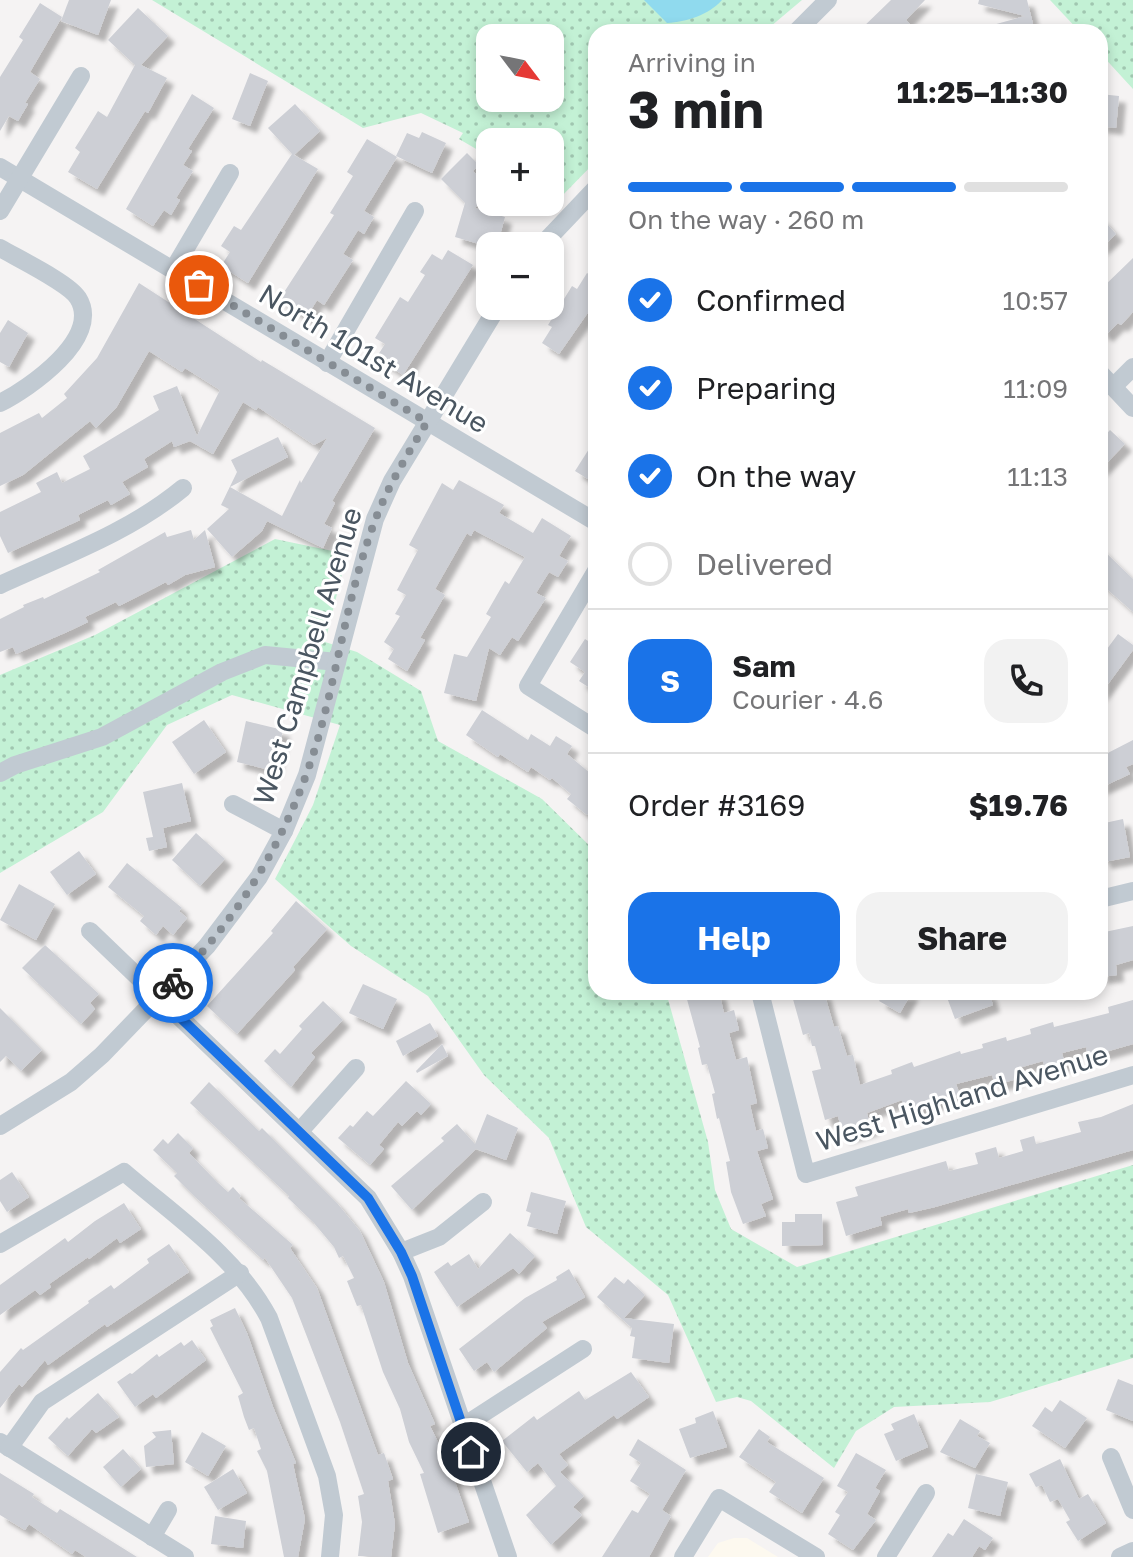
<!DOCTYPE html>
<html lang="en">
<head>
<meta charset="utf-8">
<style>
  :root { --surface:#fff; --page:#f2f2f2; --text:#202124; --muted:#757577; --line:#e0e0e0; --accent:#1a73e8 }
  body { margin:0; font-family:"Golos Text",sans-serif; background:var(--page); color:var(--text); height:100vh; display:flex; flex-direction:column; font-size:30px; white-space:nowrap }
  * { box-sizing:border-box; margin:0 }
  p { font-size:26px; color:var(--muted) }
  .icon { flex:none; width:44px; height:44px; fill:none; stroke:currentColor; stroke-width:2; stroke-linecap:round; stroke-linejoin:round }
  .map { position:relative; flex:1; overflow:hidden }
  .side { position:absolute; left:588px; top:24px; width:520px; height:976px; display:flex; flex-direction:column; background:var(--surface); border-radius:24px; box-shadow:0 4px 12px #0003 }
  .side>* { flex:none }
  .needle { width:52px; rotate:122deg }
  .controls { position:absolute; left:476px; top:24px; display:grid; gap:16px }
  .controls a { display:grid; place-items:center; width:88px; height:88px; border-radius:16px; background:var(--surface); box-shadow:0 4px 12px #0003; font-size:40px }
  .pin { position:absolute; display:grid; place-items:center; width:68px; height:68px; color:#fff; margin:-34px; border:4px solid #fff; border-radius:50%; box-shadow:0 2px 8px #0007 }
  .courier { position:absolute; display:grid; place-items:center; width:80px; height:80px; margin:-40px; border:6px solid #1a73e8; border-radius:50%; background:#fff; color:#222; box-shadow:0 2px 10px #0007 }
  .headline em { font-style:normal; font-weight:700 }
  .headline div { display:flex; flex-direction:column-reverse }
  .headline { display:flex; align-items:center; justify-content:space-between; height:136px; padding:0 40px }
  h1 { font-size:52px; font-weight:700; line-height:60px }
  .bar { display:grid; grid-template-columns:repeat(4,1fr); gap:12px 8px; align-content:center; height:96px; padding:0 40px }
  .bar i { height:10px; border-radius:6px; background:var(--line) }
  .bar .on { background:var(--accent) }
  .bar p { grid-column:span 4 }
  .line { display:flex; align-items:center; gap:20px; padding:0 40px; border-top:2px solid var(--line) }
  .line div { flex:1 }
  .round { display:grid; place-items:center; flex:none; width:84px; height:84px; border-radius:24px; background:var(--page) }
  ol { padding:0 40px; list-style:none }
  li { display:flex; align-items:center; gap:24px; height:88px }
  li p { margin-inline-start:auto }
  li .icon { padding:8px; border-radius:50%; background:var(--accent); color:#fff; stroke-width:4 }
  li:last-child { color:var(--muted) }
  li i { width:44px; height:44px; border:4px solid var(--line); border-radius:50% }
  .button { display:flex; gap:16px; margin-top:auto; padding:16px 40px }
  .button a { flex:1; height:92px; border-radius:24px; background:var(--accent); color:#fff; font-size:32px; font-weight:700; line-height:92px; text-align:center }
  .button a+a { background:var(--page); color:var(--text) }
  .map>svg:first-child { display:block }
  .commercial { fill:#fdf9ef }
  .green { fill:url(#green-dots); fill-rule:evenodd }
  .water { fill:#90daee }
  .building { fill:#cdcfd5; filter:url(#shadow) }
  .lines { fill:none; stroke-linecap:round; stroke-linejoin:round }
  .minor { stroke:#c1cad2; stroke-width:18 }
  .done { stroke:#868d94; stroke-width:8; stroke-dasharray:0 14.4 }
  .route { stroke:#1a73e8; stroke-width:10 }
  .labels { text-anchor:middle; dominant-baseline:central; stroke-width:6; stroke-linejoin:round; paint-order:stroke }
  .street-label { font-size:28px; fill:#4a5661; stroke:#fff }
</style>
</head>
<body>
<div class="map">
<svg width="1133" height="1557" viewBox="0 0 1133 1557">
  <defs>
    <pattern id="green-dots" width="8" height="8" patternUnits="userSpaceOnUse" patternTransform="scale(2)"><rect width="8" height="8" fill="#c3f1d5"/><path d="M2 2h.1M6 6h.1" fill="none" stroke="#a0c6b0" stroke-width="1.8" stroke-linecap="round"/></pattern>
    <filter id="shadow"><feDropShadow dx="7" dy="7" stdDeviation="2" flood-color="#0004"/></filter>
  </defs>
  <rect width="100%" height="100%" fill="#f5f3f3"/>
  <polygon class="commercial" points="734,1538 747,1538 778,1557 708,1557 718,1543"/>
  <g class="green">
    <path d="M 152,0 L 802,0 L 764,32 L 596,32 L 596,161 L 558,200 L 550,193 L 550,142 L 490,142 L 490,157 L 459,139 L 463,133 L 421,113 L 363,128 ZM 490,38 L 550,38 L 550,98 L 490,98 Z"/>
    <polygon points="1050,0 1133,0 1133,89 1100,53 1100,32 1080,32"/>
    <polygon points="275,539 347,554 325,642 357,652 421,691 438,741 542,799 596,852 596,992 666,992 708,1142 715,1190 731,1229 797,1267 1133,1165 1133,1358 990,1402 894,1407 856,1431 834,1468 751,1401 737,1397 716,1402 668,1295 586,1227 549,1138 484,1075 428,996 351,946 275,879 313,805 340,725 232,695 167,725 103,812 0,873 0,675 95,635"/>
  </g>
  <path class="water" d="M 644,0 L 722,0 C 709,15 686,22 667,23 Z"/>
  <g class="building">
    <polygon points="69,0 111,0 98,35 61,21"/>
    <polygon points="891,0 925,0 906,20 918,32 858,32"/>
    <polygon points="979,0 1027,0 1035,32 982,32 982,28 1025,16 978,4"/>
    <polygon points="40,3 62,17 30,72 40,79 25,103 28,104 18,121 9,116 0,131 0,77 23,40 19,37"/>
    <polygon points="138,8 168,36 141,65 167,78 148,113 145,111 97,189 68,172 80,152 75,148 82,137 98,111 107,117 135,65 108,40"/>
    <polygon points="250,73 268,81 250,126 232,119"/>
    <polygon points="192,94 214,108 188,149 192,151 183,165 193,171 176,198 180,200 171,215 164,210 153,226 126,209"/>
    <polygon points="1100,94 1119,96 1116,128 1100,126"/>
    <polygon points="295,104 320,131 294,155 318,169 248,283 221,266 230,252 221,246 234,226 241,230 292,154 268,128"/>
    <polygon points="422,132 446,143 432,173 396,156 407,133 419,138"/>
    <polygon points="367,139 397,157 364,211 374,217 364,234 358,230 343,254 353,260 324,305 317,300 306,318 279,300 334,215 330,213 353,176 347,172"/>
    <polygon points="467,153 479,165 473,171 490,189 490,193 475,208 505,217 497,246 486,246 455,237 465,203 441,179"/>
    <polygon points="1100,216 1116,234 1100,249"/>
    <polygon points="448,250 473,265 403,375 376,358 385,344 375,338 400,297 408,302 425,275 420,272 432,254 442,260"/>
    <polygon points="1133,258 1133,312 1121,325 1118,323 1106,335 1100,330 1100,290"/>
    <polygon points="587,273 596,279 596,301 559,354 542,343 552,327 548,325 572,286 577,289"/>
    <polygon points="139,283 261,362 262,360 375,428 332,501 335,503 324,524 332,528 323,548 267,521 262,531 232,557 207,529 229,509 221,505 237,472 231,460 278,437 288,457 230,487 282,516 300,480 301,483 327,438 314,445 258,407 256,410 243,402 213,454 190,441 174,447 172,441 144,459 148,467 122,482 130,494 111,505 108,500 78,515 80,520 8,553 0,536 0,512 41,492 36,483 57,472 62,483 90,469 83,456 159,410 153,396 177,386 197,436 220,390 185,368 182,372 149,351 116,408 96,428 90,421 23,475 0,486 0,433 39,413 42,418 67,398 64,394 97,358"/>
    <polygon points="8,320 28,333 9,367 0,362 0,333"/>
    <polygon points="1110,430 1125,444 1100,470 1100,441"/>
    <polygon points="596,438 596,484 575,471"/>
    <polygon points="459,480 504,505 499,513 533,533 542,518 571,536 559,556 568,561 558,577 549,572 536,593 546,598 518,641 512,637 500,655 489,648 476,701 444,693 454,654 467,657 491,617 486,614 505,581 509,584 525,557 474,530 471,536 467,533 435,589 445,595 420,638 425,640 407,671 388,659 394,649 384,642 400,616 395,614 406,595 397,590 418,550 409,545 442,483 453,490"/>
    <polygon points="191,530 194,540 205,530 215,567 185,575 168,585 166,582 119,606 116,602 85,617 88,622 67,632 16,654 13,647 0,652 0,619 24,607 23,605 43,597 44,599 100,572 98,570 165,532 167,537"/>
    <polygon points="1100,547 1133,579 1133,612 1100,583"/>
    <polygon points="1118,634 1133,645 1133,650 1100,695 1100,644 1107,649"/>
    <polygon points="585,639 596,646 596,692 579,681 585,672 570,662"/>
    <polygon points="482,710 528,740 531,734 550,746 556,736 572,746 567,754 596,778 596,804 587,815 567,799 571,794 552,778 550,780 531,767 528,772 500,754 498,757 466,735"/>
    <polygon points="204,720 226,752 194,774 172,742"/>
    <polygon points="246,721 283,730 274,771 237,762"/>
    <polygon points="1133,740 1133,764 1126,767 1130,774 1100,788 1100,757"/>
    <polygon points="182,783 191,821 163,828 167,847 149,851 146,838 153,837 143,792"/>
    <polygon points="1123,819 1130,857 1104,862 1103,856 1100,857 1100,824"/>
    <polygon points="196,833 225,859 200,886 172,860"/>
    <polygon points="79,851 96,874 67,895 50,872"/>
    <polygon points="127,863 182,908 179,911 187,918 173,935 163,926 156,935 140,921 144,916 108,887"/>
    <polygon points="19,884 55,904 36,940 0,920"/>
    <polygon points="296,901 327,929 293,967 295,970 237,1034 207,1006 273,933 271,931"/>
    <polygon points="1133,926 1133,960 1116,965 1117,975 1100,977 1100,933"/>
    <polygon points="45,945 99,994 90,1003 95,1009 81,1024 22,968"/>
    <polygon points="363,984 397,999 383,1029 349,1013"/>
    <polygon points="685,992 719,992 724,1013 734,1010 739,1030 729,1033 736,1060 747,1057 751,1076 757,1103 750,1105 756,1131 763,1129 768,1148 757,1151 773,1199 761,1204 766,1216 743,1224 731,1192 726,1162 730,1161 719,1118 717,1119 712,1094 715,1093 707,1064 702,1065 698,1048 700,1047"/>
    <polygon points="791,992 824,992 834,1027 838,1026 847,1056 853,1055 860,1085 892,1074 891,1070 912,1062 914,1067 960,1051 961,1054 983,1048 982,1044 1006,1037 1007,1041 1031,1034 1030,1029 1053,1022 1054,1027 1109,1013 1108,1007 1133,1000 1133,1044 1088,1057 1086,1047 1062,1053 1065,1064 1045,1070 1043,1061 1015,1069 1017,1079 995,1085 992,1075 956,1084 960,1095 906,1113 902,1100 867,1113 871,1129 843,1137 838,1116 825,1120 812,1071 821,1069 815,1046 812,1046 809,1033 803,1035"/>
    <polygon points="885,992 912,992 900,1013 879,1001"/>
    <polygon points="945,992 989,992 993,1005 955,1019"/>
    <polygon points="323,1001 343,1020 311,1053 315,1057 291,1087 264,1061 275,1049 280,1054 302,1029 299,1026"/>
    <polygon points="0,1008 42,1050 21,1071 6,1056 0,1062"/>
    <polygon points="430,1023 438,1036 403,1056 396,1041"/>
    <polygon points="442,1044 448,1056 417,1073 416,1071"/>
    <polygon points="406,1081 431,1104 421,1115 417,1111 402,1126 398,1122 379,1145 384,1149 370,1165 338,1138 350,1125 353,1127 367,1111 373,1116"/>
    <polygon points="209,1082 259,1131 262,1128 337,1203 360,1231 384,1282 408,1363 435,1424 430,1426 449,1464 469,1522 438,1533 420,1474 424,1473 409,1442 400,1409 383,1372 361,1305 357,1306 347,1281 354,1278 343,1256 339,1258 334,1247 314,1223 288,1198 289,1196 190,1103"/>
    <polygon points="1133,1104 1133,1150 935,1207 909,1213 908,1209 880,1217 882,1225 846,1236 836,1202 858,1196 855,1187 946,1161 949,1171 978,1164 975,1153 996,1147 999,1158 1023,1151 1020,1140 1034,1136 1036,1144 1081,1132 1078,1122 1101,1117"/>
    <polygon points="487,1114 518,1128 506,1160 476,1149 412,1210 391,1186 444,1141 441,1138 457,1124 475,1144"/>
    <polygon points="178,1133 193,1148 189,1153 217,1182 228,1192 233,1187 241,1196 239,1198 293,1245 290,1248 317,1288 378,1455 384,1453 393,1479 388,1481 395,1524 391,1557 358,1556 362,1522 358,1496 364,1494 340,1422 292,1298 265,1258 263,1260 194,1196 174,1176 177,1173 153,1150 163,1139 168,1144"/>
    <polygon points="12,1172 29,1197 7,1212 0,1201 0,1180"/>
    <polygon points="531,1192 566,1201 557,1234 527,1226 531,1213 526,1211"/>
    <polygon points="124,1203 141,1229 120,1243 117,1238 89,1259 88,1257 49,1284 51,1287 40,1295 35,1290 0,1315 0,1285 65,1238 68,1242 95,1221"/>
    <polygon points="795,1214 822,1214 823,1245 782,1246 782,1222 795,1222"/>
    <polygon points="510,1233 535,1256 519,1274 513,1268 457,1307 434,1272 448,1262 451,1266 469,1254 478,1269"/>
    <polygon points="169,1244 189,1272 107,1327 105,1324 48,1365 45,1360 22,1387 19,1384 0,1408 0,1372 21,1348 23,1350 89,1303 88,1301 111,1285 114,1289 149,1263 147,1259"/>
    <polygon points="569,1269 585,1297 542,1322 547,1328 494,1372 487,1362 474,1371 459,1349 525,1298 557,1280 556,1277"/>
    <polygon points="615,1277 624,1284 628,1279 645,1295 624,1318 674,1324 669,1363 632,1358 635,1337 630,1336 632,1328 597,1297"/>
    <polygon points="235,1308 247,1333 273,1407 296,1463 293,1464 305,1519 298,1557 284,1557 267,1471 257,1451 261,1449 254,1428 249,1430 244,1417 238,1396 243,1393 210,1328 213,1326 210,1320"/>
    <polygon points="192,1340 206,1360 156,1398 153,1394 135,1407 117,1382 130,1373 132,1374 157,1354 159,1357 181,1342 184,1346"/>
    <polygon points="631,1372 649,1397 617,1419 614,1415 559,1454 568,1465 560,1472 584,1496 573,1507 582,1515 551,1545 526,1515 556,1486 538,1463 527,1472 502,1441 534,1416 537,1420 579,1391 585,1400"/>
    <polygon points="1118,1379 1133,1385 1133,1421 1106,1410"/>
    <polygon points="98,1393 119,1417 96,1433 92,1429 68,1456 48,1438 67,1417 69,1419"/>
    <polygon points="1060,1400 1087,1418 1065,1448 1032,1426 1045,1407 1052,1412"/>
    <polygon points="713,1411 727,1447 690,1458 679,1429 696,1423 695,1418"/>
    <polygon points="914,1414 928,1447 896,1461 884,1434 894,1430 891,1424"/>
    <polygon points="960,1419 980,1431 977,1436 990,1443 975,1468 940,1452"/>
    <polygon points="759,1429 770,1437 767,1442 824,1478 802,1513 769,1492 776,1482 739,1457"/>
    <polygon points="171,1430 174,1464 146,1467 144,1446 156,1437 152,1432"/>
    <polygon points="202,1432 226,1446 208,1476 185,1462"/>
    <polygon points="638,1439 686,1470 662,1510 671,1516 649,1557 602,1557 632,1510 638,1513 650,1494 630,1481 641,1463 629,1455"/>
    <polygon points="123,1449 141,1469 121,1487 103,1467"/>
    <polygon points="856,1453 886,1470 875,1488 880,1491 867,1514 876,1520 853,1550 828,1534 840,1515 835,1512 848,1492 837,1486"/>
    <polygon points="1060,1459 1079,1499 1088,1494 1106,1523 1078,1541 1066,1522 1070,1520 1058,1499 1050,1502 1042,1485 1036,1487 1029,1474"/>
    <polygon points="233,1469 247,1493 218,1510 204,1487"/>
    <polygon points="0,1473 34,1494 32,1497 57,1513 60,1509 137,1557 86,1557 75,1550 72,1554 29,1524 25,1530 0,1515"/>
    <polygon points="976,1474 1008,1482 1000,1516 968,1508"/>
    <polygon points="215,1516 246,1521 243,1548 211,1544"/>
    <polygon points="964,1519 993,1538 985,1550 979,1546 972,1557 932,1557 948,1533 953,1536"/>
  </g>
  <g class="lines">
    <g class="minor">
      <polyline points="796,32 828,0"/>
      <polyline points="0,167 596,522"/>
      <polyline points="0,211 81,76"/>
      <polyline points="541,246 596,188"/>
      <path d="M 0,248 C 17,258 69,283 78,298 C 103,338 28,389 0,403"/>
      <polyline points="173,270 230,173"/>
      <polyline points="327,363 415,211"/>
      <polyline points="1100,373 1133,408"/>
      <polyline points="1113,387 1133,367"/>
      <polyline points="596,571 528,686 596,729"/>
      <path d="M 0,585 C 63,556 130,532 183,488"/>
      <polyline points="0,773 15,765 102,737 222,672 265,655 337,662"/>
      <polyline points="233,804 284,831"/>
      <polyline points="1100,899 1133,891"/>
      <polyline points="90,931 368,1198 401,1252 412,1276 508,1557"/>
      <polyline points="760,992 806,1174 1133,1075"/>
      <polyline points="0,1126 71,1082 102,1055 207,946 259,877 284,831 307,775 375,519 392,481 498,306"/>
      <polyline points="300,1131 356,1068"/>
      <path d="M 0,1244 L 124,1172 C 175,1216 237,1257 269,1318 L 327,1476 L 334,1515 L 330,1557"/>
      <polyline points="401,1252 439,1237 483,1202"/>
      <polyline points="462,1427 583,1349"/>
      <polyline points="0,1442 185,1557"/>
      <polyline points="9,1448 42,1402 240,1273"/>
      <polyline points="1111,1457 1133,1510"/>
      <polyline points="152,1537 168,1510"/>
      <polyline points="683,1557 719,1498 816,1557"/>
      <polyline points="886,1557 926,1493"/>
      <polyline points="1120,1557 1133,1551"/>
    </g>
  </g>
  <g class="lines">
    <path class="done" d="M 173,983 C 243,914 292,830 319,735 C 339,664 349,588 376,518 C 389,484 408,454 427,422 L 199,285"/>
    <polyline class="route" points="173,983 159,997 368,1198 401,1252 412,1276 471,1452"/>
  </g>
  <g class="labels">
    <g class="street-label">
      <text transform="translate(374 358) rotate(31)">North 101st Avenue</text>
      <text transform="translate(307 656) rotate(-73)">West Campbell Avenue</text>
      <text transform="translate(962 1097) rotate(-17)">West Highland Avenue</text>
    </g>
  </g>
</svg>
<div class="controls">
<a><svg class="needle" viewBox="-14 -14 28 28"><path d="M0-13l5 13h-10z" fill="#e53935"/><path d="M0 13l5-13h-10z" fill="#757577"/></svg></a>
<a>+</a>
<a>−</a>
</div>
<div class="pin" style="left:199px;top:285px;background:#ea580c"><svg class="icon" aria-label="bag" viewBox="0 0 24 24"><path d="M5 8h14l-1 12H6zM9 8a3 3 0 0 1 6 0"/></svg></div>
<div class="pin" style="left:471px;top:1452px;background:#1f2937"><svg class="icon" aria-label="home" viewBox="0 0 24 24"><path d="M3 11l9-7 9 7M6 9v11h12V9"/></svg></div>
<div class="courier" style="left:173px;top:983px"><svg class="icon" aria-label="bike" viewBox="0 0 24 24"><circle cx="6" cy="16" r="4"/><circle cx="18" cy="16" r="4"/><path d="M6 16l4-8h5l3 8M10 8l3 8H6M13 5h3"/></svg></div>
<section class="side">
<div class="headline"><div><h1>3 min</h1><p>Arriving in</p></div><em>11:25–11:30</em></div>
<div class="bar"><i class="on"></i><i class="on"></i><i class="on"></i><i></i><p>On the way · 260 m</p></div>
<ol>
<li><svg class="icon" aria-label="check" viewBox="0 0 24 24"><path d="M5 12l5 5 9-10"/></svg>Confirmed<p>10:57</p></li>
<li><svg class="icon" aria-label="check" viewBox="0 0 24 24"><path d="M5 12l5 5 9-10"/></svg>Preparing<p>11:09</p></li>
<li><svg class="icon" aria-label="check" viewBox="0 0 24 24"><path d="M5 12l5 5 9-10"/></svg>On the way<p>11:13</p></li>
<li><i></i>Delivered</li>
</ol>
<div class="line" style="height:144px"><b class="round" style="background:var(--accent);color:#fff">S</b><div><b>Sam</b><p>Courier · 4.6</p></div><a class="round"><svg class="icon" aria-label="phone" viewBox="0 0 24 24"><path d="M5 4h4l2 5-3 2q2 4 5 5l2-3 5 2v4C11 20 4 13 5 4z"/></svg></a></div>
<div class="line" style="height:104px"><div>Order #3169</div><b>$19.76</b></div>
<div class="button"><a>Help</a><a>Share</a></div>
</section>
</div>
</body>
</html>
